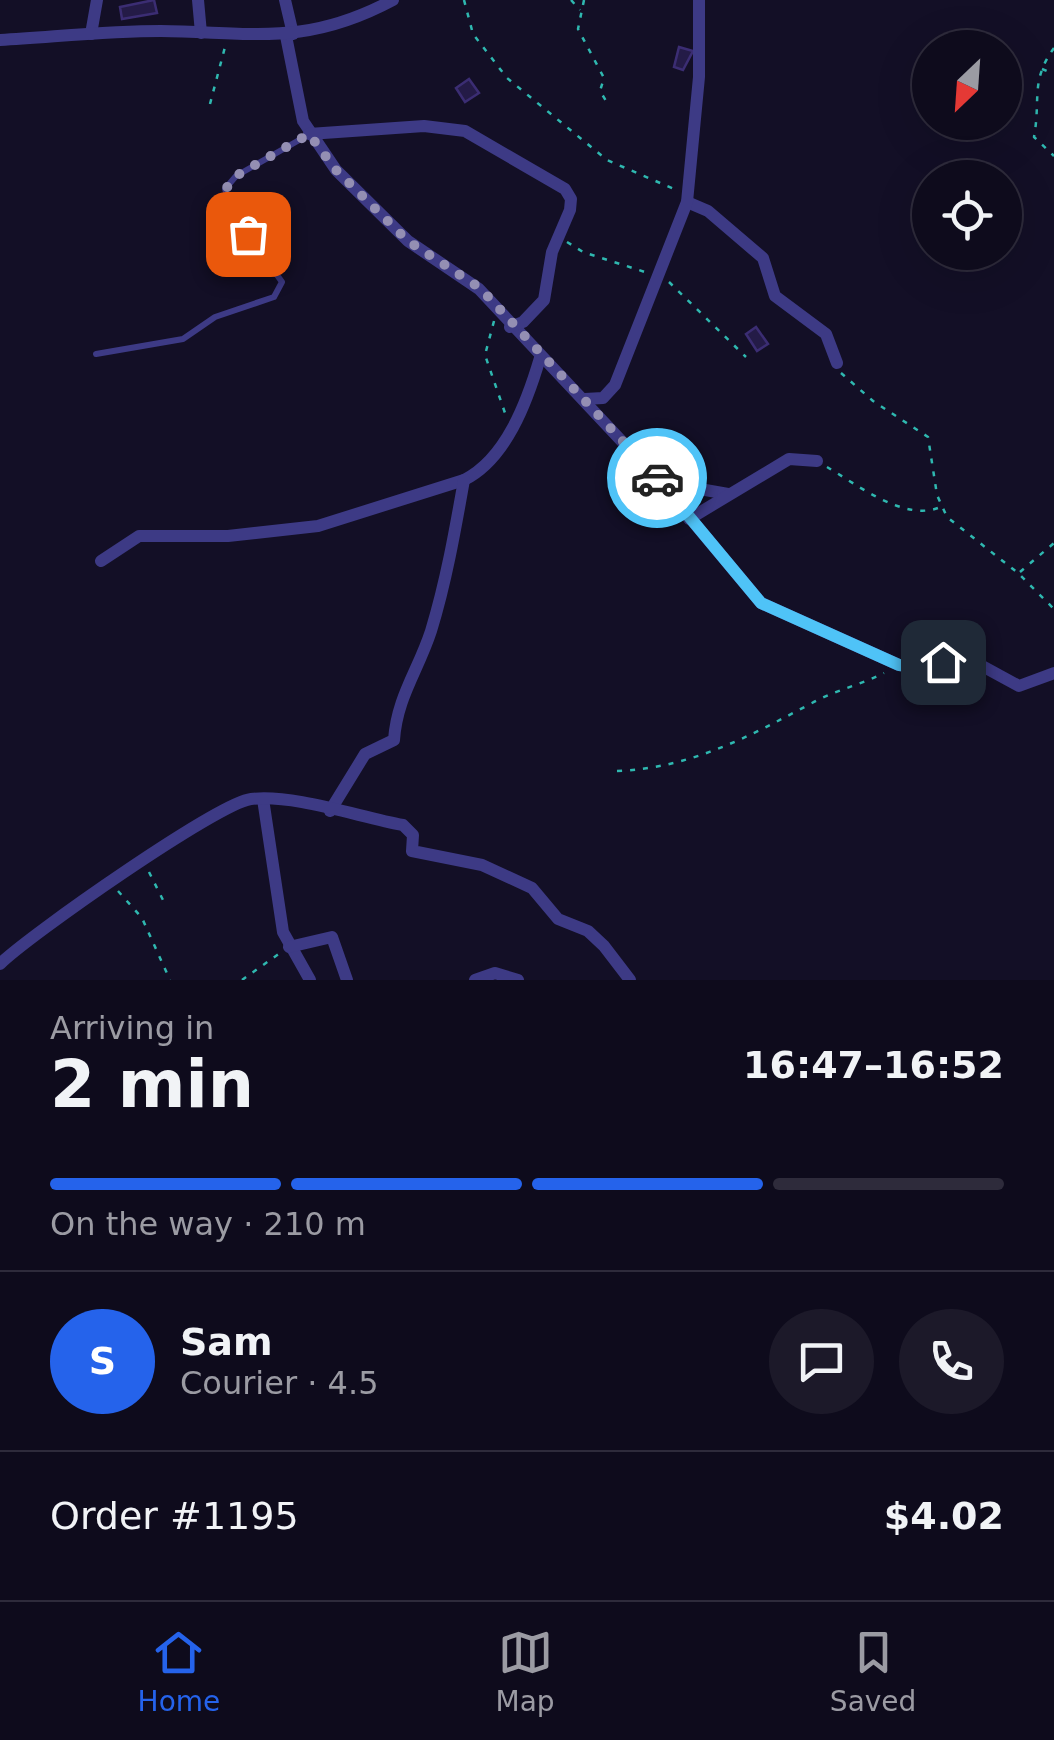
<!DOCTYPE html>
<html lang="en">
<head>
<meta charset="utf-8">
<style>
  :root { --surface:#0e0b1c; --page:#1c1929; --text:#f1f3f6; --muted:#9b9ba3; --line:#2e2b3b; --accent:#2563eb }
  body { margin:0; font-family:"DejaVu Sans",sans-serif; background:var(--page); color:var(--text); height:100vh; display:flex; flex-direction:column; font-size:38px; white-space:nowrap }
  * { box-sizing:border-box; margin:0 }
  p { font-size:32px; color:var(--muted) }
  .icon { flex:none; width:55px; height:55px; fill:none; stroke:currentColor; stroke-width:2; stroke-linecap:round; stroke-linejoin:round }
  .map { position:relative; height:980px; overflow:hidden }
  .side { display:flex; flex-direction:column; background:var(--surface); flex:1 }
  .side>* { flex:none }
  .needle { width:65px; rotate:205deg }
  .tools { position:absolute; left:912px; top:30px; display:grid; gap:20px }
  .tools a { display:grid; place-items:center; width:110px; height:110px; border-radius:50%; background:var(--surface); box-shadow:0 10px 40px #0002,0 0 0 2px var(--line); font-size:50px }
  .pin { position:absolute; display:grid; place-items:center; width:85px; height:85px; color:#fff; margin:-42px; border-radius:20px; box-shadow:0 5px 15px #0006 }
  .courier { position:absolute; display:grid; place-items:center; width:100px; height:100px; margin:-50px; border:8px solid #4fc3f7; border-radius:50%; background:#fff; color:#222; box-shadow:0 2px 12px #0007 }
  .summary em { font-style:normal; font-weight:700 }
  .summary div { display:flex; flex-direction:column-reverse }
  .summary { display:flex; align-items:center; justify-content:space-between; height:170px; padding:0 50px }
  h1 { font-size:65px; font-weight:700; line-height:75px }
  .bar { display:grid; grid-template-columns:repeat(4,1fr); gap:15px 10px; align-content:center; height:120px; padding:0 50px }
  .bar i { height:12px; border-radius:8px; background:var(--line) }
  .bar .current { background:var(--accent) }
  .bar p { grid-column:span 4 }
  .line { display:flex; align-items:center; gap:25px; padding:0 50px; border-top:2px solid var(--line) }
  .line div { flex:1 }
  .round { display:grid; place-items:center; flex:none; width:105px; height:105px; border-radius:52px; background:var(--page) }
  .tabs { display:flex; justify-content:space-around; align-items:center; height:140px; border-top:2px solid var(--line); background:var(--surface); font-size:28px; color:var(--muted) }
  .tabs a { display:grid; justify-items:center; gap:5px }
  .tabs .current { color:var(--accent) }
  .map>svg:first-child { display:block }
  .building { fill:#241b47; stroke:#3b2d73; stroke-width:2.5 }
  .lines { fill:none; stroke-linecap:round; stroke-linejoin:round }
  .path { stroke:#2fb8b0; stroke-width:2.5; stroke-dasharray:5 8; stroke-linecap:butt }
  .service { stroke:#3d3a85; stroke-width:6 }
  .minor { stroke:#3d3a85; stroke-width:12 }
  .done { stroke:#948fb3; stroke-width:10; stroke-dasharray:0 18 }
  .route { stroke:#4fc3f7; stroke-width:12 }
</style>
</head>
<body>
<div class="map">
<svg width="1054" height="980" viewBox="0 0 1054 980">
  <rect width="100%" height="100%" fill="#130f26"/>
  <g class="building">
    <polygon points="154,0 157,13 122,19 120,7"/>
    <polygon points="679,47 693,51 683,70 674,67"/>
    <polygon points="469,79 479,93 465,102 456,88"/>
    <polygon points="756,327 768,344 757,351 746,334"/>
  </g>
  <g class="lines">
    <g class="path">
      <polyline points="464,0 473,34 507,78 607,160 674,189"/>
      <polyline points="571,0 580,10"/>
      <polyline points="584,0 578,29 604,78 600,91 608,104"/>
      <path d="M 1054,48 C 1030,81 1041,99 1034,137 L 1054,156"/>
      <polyline points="1042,69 1054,74"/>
      <polyline points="210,104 225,47"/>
      <polyline points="567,242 583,252 648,273"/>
      <polyline points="669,282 746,357"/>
      <polyline points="494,321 485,355 505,413"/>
      <polyline points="841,373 873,401 928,437 937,495 947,517 1018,573 1054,609"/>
      <path d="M 827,467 C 856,484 903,521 938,508"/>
      <polyline points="1020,572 1054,543"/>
      <path d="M 617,771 C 691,768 748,737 812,703 C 835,690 861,685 884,673"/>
      <polyline points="149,872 166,906"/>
      <polyline points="118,891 142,918 170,980"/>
      <polyline points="242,980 280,953"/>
    </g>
    <polyline class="service" points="96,354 183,339 215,317 274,297 282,282 232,212 225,189 236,176 308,135"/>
    <g class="minor">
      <polyline points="198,0 201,33"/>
      <polyline points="285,0 293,34"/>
      <polyline points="91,34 97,0"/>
      <polyline points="286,36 303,121 336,170 408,241 479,289 660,482 761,603 899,665 924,668 962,655 1019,686 1054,673"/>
      <path d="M 0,40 C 54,37 107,31 161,31 C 253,32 305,47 393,0"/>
      <polyline points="309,134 424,126 465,131 565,189 571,199 570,210 552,252 544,300 523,322 510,327"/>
      <polyline points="687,202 708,211 763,258 775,296 826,334 837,363"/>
      <polyline points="585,399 603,398 615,385 687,202 699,77 699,0"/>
      <polyline points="660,482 728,494"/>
      <polyline points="689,519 789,459 817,461"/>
      <path d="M 101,561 L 139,536 L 228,536 L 318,526 L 464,480 C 506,459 527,402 540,358"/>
      <polyline points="263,799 283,932 310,980"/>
      <path d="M 330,811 L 365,754 L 394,740 C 397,697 418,671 431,631 C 446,582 455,531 464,480"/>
      <polyline points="289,947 332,937 347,980"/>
      <path d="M 0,964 C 28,936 218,803 251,799 C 294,794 359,817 403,825 L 413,835 L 412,851 L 482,865 L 532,888 L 558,919 L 588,931 L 604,946 L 630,980"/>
      <polyline points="475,980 495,973 518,980"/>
    </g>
  </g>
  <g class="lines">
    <polyline class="done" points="248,234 232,212 225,190 236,176 309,134 336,170 408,241 480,288 657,478"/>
    <polyline class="route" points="657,478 761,603 899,665 924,668 943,662"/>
  </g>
</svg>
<div class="tools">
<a><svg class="needle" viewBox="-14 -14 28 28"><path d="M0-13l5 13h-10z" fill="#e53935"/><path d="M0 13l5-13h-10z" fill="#9b9ba3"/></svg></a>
<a><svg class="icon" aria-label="locate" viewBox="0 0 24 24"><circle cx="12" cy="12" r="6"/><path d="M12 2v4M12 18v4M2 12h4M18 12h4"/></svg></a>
</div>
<div class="pin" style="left:248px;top:234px;background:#ea580c"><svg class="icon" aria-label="bag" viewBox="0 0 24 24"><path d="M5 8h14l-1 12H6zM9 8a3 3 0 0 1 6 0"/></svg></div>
<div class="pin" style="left:943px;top:662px;background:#1f2937"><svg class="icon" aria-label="home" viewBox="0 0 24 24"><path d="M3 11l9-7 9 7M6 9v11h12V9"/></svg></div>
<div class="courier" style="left:657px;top:478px"><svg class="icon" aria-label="car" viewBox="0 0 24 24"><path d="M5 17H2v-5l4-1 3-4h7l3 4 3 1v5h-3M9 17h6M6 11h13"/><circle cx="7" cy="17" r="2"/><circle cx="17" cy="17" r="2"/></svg></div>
</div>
<section class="side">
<div class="summary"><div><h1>2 min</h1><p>Arriving in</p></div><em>16:47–16:52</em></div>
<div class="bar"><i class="current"></i><i class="current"></i><i class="current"></i><i></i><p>On the way · 210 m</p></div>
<div class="line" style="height:180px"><b class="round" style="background:var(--accent);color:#fff">S</b><div><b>Sam</b><p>Courier · 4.5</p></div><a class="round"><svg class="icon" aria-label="chat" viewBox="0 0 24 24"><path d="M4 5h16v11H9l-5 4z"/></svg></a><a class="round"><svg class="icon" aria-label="phone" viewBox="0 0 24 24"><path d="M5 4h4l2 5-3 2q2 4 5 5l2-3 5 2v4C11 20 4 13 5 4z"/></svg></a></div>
<div class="line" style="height:130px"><div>Order #1195</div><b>$4.02</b></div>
</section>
<nav class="tabs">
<a class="current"><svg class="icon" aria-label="home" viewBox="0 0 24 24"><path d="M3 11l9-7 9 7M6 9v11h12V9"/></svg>Home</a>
<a><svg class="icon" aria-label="map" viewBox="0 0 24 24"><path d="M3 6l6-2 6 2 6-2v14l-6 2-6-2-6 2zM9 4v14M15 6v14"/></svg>Map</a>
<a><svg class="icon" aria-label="saved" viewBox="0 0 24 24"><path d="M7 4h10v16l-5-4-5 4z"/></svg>Saved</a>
</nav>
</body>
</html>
